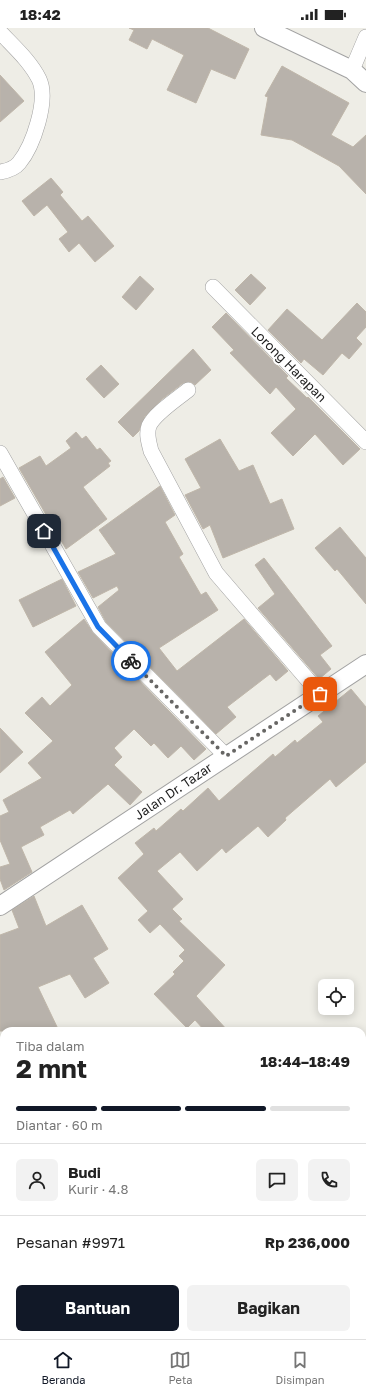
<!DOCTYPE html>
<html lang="id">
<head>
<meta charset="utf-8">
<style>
  :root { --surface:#fff; --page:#f2f2f2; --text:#222; --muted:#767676; --line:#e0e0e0; --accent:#111827 }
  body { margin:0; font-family:"Golos Text",sans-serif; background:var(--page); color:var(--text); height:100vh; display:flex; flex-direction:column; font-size:15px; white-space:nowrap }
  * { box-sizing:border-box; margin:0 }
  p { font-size:13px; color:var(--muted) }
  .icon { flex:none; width:22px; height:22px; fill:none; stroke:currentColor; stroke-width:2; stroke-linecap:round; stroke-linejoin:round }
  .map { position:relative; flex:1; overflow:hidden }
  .details { position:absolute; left:0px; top:999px; width:366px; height:312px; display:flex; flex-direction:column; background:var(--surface); border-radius:12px 12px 0 0; box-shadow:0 2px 10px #0003 }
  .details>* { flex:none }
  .fabs { position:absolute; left:318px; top:951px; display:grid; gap:8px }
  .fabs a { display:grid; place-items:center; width:36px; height:36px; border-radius:6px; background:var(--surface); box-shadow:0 2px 10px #0003; font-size:20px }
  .pin { position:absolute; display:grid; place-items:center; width:34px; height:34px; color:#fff; margin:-17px; border-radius:8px; box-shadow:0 2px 6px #0006 }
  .courier { position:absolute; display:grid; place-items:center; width:40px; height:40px; margin:-20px; border:3px solid #1a73e8; border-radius:50%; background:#fff; color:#222; box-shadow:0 1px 5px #0007 }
  .headline em { font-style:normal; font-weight:700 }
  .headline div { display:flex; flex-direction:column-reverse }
  .headline { display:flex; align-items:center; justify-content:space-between; height:68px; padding:0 16px }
  h1 { font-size:26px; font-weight:700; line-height:30px }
  .bar { display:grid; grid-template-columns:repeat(4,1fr); gap:6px 4px; align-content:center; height:48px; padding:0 16px }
  .bar i { height:5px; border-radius:3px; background:var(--line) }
  .bar .on { background:var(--accent) }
  .bar p { grid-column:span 4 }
  .line { display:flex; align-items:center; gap:10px; padding:0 16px; border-top:1px solid var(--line) }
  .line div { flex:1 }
  .round { display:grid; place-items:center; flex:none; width:42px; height:42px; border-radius:6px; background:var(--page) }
  .primary-button { display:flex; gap:8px; margin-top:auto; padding:8px 16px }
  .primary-button a { flex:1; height:46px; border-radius:6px; background:var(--accent); color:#fff; font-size:16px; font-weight:700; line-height:46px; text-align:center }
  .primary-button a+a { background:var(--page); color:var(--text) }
  .status { display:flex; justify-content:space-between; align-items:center; height:28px; padding:0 20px; background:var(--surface); direction:ltr }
  .status svg { height:11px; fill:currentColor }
  .dock { display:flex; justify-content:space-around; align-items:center; height:56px; border-top:1px solid var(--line); background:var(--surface); font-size:11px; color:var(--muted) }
  .dock a { display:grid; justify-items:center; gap:2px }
  .dock .on { color:var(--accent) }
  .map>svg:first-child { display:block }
  .building { fill:#b8b2ab; stroke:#bfb6a9 }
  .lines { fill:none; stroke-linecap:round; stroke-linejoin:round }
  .minor-casing { stroke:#a2a2a2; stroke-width:16 }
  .tertiary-casing { stroke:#a2a2a2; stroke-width:20 }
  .minor { stroke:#fff; stroke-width:15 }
  .tertiary { stroke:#fff; stroke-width:18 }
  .done { stroke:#676664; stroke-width:4; stroke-dasharray:0 7.2 }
  .route { stroke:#1a73e8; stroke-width:5 }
  .labels { text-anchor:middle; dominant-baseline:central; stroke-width:4; stroke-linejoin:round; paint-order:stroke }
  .street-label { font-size:13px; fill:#1e1e1e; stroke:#fff }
</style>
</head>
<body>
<div class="status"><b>18:42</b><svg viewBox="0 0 49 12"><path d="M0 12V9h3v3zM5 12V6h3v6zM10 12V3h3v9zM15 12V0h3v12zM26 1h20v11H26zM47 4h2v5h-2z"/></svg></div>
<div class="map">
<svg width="366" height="1311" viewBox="0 0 366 1311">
  <rect width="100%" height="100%" fill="#eeede6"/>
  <g class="building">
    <polygon points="129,0 208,0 249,21 235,51 211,41 196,75 167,62 184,27 152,11 147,21 129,12 134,2"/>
    <polygon points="282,38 349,75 331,107 353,119 366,107 366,166 339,138 292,112 261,107 268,69 265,68"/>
    <polygon points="0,47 24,73 0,94"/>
    <polygon points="51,150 63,164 60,167 82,193 88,188 114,218 95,234 79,215 69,224 59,211 68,204 47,177 34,188 22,173"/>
    <polygon points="251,246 266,260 250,277 235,262"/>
    <polygon points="140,248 154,261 136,282 122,269"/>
    <polygon points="357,275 366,284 366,299 356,310 362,316 349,331 342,325 323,347 304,331 301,335 268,302 287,281 322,312"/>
    <polygon points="226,285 288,348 286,350 307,370 308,369 360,421 343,437 315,406 293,428 271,405 296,381 276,359 270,366 230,325 234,322 212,299"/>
    <polygon points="193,321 211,342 195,357 191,354 183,355 161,372 145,388 139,403 133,409 118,394"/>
    <polygon points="101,337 119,356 104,370 86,351"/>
    <polygon points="76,404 82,411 86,408 97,422 100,420 111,433 108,435 110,438 83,459 107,491 66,521 19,440 40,428 46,438 71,420 66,413"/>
    <polygon points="220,411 239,443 253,437 270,476 282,471 294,501 223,530 210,497 203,501 185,467 201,460 185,431"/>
    <polygon points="3,449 15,470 0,478 0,451"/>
    <polygon points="160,458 175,487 165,494 183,526 179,529 201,567 206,564 218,582 159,620 177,643 244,591 288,643 276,653 270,646 227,679 236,689 216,706 106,594 98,579 119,562 117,558 93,570 78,544 116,526 99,502"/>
    <polygon points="340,499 366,530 366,576 337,541 335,543 315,520"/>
    <polygon points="264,530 332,618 320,627 331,641 319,651 258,580 275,566 255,537"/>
    <polygon points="62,551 76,578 33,599 19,572"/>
    <polygon points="84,591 93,605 206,721 194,732 181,718 168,730 154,715 151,718 134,701 114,720 122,729 114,737 142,764 130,777 108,756 73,786 70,782 40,799 44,807 21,819 32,844 4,862 0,851 0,839 10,836 0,812 0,788 9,784 3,772 42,750 28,735 53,713 25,685 42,669 50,678 72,657 45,624"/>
    <polygon points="351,661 366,679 366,734 336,759 330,751 285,790 286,792 268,809 258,798 226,825 222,820 197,843 180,824 157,843 183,871 172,881 182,891 179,893 225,937 196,968 228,1003 205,1003 195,992 187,1000 154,966 175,946 173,944 184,933 179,928 185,922 160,896 150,905 138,892 148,883 118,850 144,826 135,815 154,800 156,803 181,781 183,783 208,760 219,773 273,726 275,729 295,712 297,715 323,694 318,688"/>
    <polygon points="0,700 23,724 0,745"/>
    <polygon points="34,868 46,898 82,877 108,921 93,930 109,955 85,970 70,946 38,959 59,1003 0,1003 0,907 19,900 12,882"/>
  </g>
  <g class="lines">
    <g class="minor-casing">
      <g id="minor">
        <path d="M 0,4 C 14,19 30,33 39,51 C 49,72 33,118 19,135 C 15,140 6,143 0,144"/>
        <polyline points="352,42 366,9"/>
        <polyline points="213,259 366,414"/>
        <path d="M 188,362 C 177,371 154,386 149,398 C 146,406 149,415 151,423 L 216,545 L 320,666"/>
        <polyline points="0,425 99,599 226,728"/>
        <polyline points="0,1088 4,1086"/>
      </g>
    </g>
    <g class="tertiary-casing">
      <g id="tertiary">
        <polyline points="264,0 352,42 366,55"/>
        <polyline points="0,878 366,636"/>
      </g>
    </g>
    <use href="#minor" class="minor"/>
    <use href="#tertiary" class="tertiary"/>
  </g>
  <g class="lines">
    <polyline class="done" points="131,633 226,728 320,666"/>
    <polyline class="route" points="44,503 98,599 131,633"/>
  </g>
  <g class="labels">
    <g class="street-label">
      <text transform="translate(289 336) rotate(45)">Lorong Harapan</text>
      <text transform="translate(173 763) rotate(-34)">Jalan Dr. Tazar</text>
    </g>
  </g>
</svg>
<div class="fabs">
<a><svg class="icon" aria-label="locate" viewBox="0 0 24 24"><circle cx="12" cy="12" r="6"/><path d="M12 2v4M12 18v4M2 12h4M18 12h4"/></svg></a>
</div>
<div class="pin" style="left:320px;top:666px;background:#ea580c"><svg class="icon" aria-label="bag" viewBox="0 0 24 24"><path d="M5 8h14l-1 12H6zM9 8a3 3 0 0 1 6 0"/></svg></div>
<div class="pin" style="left:44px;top:503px;background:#1f2937"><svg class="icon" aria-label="home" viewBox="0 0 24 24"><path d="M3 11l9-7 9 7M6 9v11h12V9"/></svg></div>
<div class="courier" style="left:131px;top:633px"><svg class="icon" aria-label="bike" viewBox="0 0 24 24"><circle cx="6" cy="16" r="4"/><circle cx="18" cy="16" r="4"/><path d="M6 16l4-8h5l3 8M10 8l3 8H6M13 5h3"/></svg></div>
<section class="details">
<div class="headline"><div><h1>2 mnt</h1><p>Tiba dalam</p></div><em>18:44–18:49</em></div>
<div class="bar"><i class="on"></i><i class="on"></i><i class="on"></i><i></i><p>Diantar · 60 m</p></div>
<div class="line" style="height:72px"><a class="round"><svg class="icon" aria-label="person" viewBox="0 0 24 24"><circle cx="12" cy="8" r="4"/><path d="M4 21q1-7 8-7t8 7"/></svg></a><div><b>Budi</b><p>Kurir · 4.8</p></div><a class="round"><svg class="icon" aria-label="chat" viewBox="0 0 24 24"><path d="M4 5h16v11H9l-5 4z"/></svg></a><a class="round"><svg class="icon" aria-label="phone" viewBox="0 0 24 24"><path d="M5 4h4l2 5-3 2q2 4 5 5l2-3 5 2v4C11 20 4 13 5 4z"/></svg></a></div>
<div class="line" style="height:52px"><div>Pesanan #9971</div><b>Rp 236,000</b></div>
<div class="primary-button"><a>Bantuan</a><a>Bagikan</a></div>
</section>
</div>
<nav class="dock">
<a class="on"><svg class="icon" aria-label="home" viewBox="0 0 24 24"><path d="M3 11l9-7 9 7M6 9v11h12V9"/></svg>Beranda</a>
<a><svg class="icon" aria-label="map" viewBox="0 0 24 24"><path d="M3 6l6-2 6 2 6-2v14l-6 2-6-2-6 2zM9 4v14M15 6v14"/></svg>Peta</a>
<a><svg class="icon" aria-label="saved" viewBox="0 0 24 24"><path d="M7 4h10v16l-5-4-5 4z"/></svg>Disimpan</a>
</nav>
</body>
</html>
